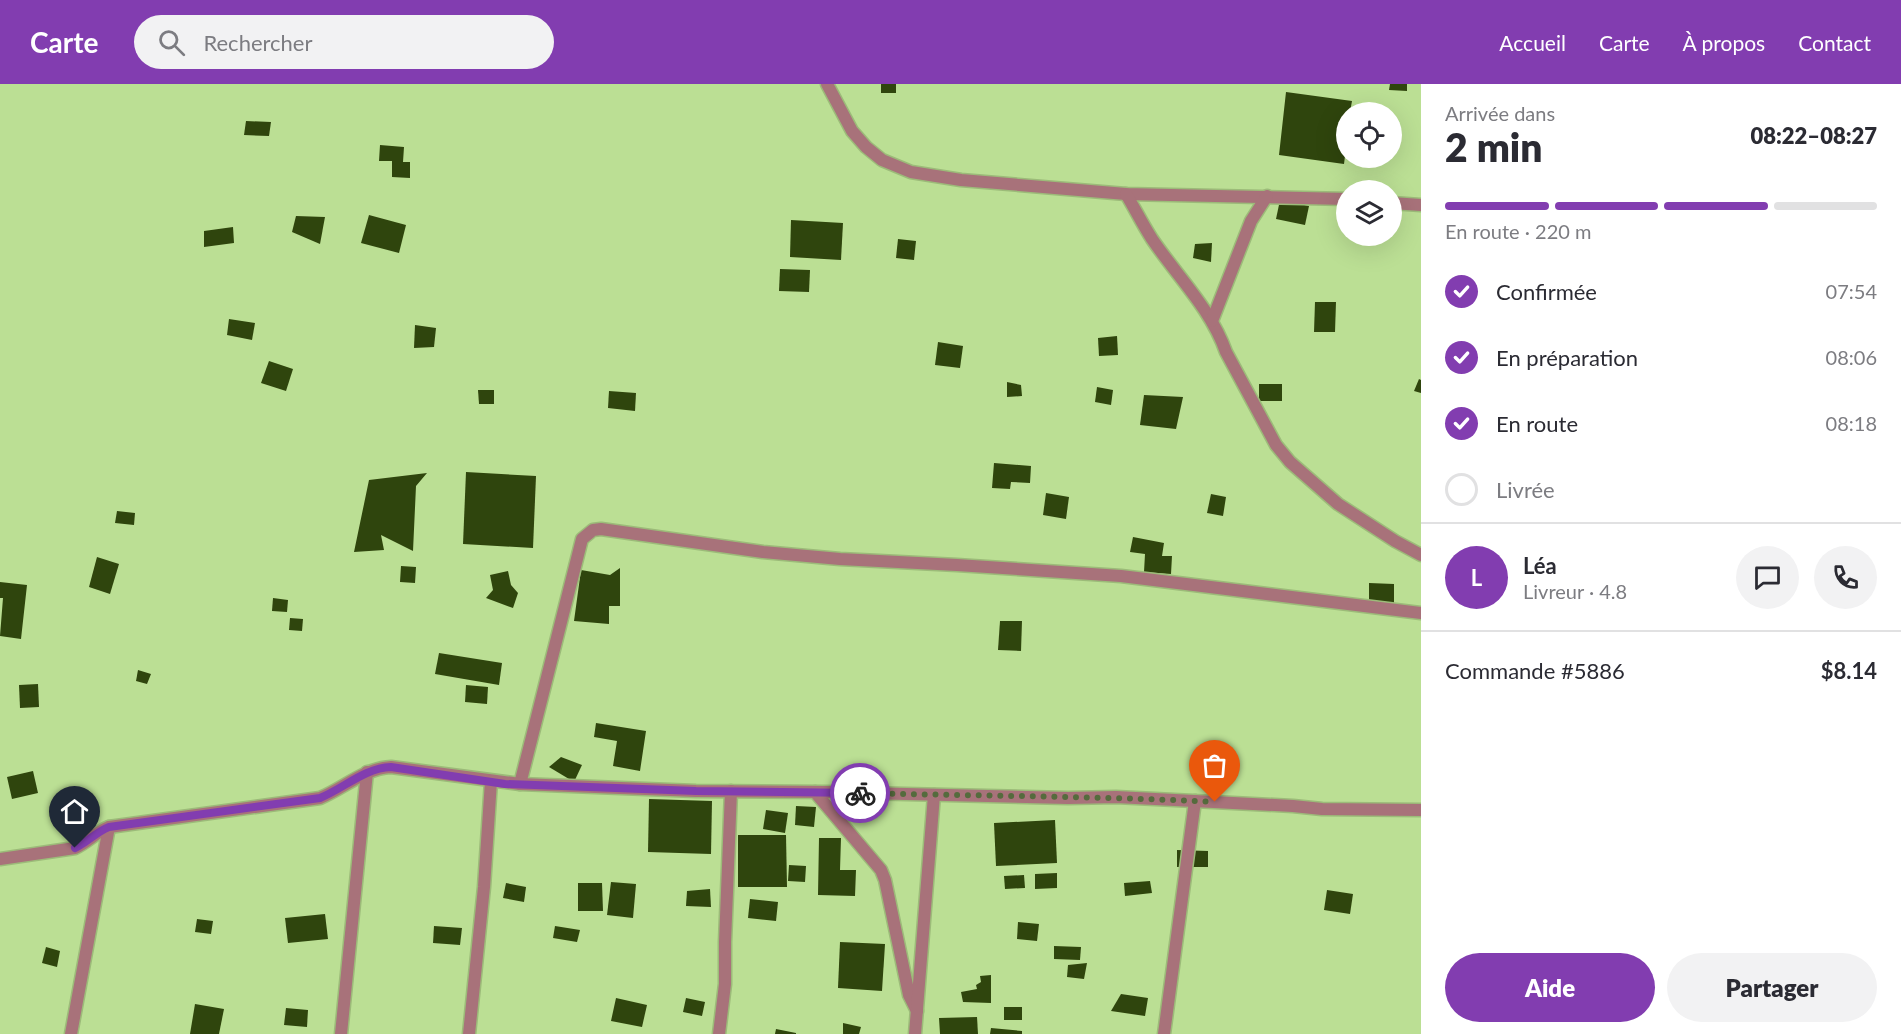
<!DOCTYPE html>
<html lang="fr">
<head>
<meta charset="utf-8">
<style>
  :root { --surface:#fff; --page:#f2f2f3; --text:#2b2b33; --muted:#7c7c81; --line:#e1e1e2; --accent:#823db0 }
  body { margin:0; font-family:Lato,sans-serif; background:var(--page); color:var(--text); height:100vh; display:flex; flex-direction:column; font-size:22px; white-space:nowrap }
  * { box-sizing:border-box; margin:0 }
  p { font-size:20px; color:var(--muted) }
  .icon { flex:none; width:33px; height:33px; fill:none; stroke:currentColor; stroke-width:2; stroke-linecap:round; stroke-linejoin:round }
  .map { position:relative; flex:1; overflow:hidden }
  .details { display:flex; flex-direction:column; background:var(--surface); width:480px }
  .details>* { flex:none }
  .buttons { position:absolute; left:1336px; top:18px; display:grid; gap:12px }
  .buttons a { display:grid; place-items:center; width:66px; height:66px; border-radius:50%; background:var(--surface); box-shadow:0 6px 24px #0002; font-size:30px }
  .pin { position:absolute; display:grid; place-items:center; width:51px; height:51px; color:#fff; margin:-62px -26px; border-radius:50% 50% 50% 0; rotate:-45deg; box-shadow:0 0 6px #0007 }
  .pin .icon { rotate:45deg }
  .courier { position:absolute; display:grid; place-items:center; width:60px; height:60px; margin:-30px; border:4px solid #823db0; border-radius:50%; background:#fff; color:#222; box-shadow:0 2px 8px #0007 }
  .summary em { font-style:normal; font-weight:800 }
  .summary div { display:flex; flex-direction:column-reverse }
  .summary { display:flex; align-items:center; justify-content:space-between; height:102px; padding:0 24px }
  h1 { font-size:39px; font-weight:800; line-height:45px }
  .bar { display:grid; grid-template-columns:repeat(4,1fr); gap:9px 6px; align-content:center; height:72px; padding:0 24px }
  .bar i { height:8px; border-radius:4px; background:var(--line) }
  .bar .on { background:var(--accent) }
  .bar p { grid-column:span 4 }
  .line { display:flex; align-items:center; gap:15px; padding:0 24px; border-top:2px solid var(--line) }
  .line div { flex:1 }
  .round { display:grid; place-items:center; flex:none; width:63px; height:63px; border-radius:32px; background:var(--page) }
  ol { padding:0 24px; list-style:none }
  li { display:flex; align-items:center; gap:18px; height:66px }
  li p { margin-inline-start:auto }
  li .icon { padding:6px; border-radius:50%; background:var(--accent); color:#fff; stroke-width:4 }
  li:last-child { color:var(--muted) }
  li i { width:33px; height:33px; border:3px solid var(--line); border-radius:50% }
  .primary-button { display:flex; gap:12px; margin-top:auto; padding:12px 24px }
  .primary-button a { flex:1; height:69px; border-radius:36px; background:var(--accent); color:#fff; font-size:24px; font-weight:800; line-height:69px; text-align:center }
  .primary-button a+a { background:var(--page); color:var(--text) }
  header { display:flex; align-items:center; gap:36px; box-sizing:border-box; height:84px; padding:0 30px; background:var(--accent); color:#fff }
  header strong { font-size:28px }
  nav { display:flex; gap:33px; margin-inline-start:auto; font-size:21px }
  .search { width:420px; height:54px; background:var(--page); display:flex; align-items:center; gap:15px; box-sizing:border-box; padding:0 21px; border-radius:33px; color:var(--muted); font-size:22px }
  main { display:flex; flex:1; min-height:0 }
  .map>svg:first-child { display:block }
  .building { fill:#2f450d }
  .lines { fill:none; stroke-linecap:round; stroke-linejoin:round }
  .minor-casing { stroke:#9cbb79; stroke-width:15 }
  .minor { stroke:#a8727a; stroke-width:12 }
  .done { stroke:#556b3d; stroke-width:6; stroke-dasharray:0 10.8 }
  .route { stroke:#823db0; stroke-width:8 }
</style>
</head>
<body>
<header>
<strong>Carte</strong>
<div class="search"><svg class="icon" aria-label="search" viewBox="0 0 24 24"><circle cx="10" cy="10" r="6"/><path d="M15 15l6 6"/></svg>Rechercher</div>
<nav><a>Accueil</a><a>Carte</a><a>À propos</a><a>Contact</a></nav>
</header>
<main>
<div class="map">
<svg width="1421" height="950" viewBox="0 0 1421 950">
  <rect width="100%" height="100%" fill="#bbdf94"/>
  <g class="building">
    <rect x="881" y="0" width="15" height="9"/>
    <polygon points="1390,0 1407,0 1407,7 1389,6"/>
    <polygon points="1286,8 1352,17 1350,28 1347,28 1347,56 1344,80 1279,71"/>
    <polygon points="246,37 271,38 269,52 244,51"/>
    <polygon points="380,61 404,63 403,78 410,78 410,94 392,93 392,77 379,77"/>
    <polygon points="1280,116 1309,122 1305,141 1276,135"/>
    <polygon points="369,131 406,141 399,169 361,159"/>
    <polygon points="296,132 325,133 320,160 292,148"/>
    <polygon points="791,136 843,139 841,176 790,173"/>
    <polygon points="233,143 234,159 204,163 204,147"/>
    <polygon points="898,155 916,157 914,176 896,174"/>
    <polygon points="1212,159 1211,178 1193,174 1195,160"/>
    <polygon points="780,185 810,186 809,208 779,207"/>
    <polygon points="1315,218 1336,218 1335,248 1314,248"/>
    <polygon points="229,235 255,239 252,256 227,251"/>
    <polygon points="415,241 436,244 434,263 414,264"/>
    <polygon points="1117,252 1118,271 1099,272 1098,254"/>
    <polygon points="938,258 963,262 960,284 935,281"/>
    <polygon points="269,277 293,285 286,307 261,299"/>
    <polygon points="1419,295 1421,296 1421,309 1414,307"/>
    <polygon points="1007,298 1021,301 1022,312 1007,313"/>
    <rect x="1259" y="300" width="23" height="17"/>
    <polygon points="1097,303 1113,306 1111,321 1095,318"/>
    <polygon points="478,306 494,306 494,320 479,320"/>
    <polygon points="609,307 636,309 635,327 608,324"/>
    <polygon points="1144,311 1183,313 1176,345 1140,341"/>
    <polygon points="994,379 1031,382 1030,399 1011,398 1010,405 992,404"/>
    <polygon points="466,388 536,392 533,464 463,460"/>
    <polygon points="427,389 416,402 413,467 381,451 384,466 354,468 369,396"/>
    <polygon points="1046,409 1069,413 1066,435 1043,431"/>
    <polygon points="1211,410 1226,413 1223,432 1207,429"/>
    <polygon points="117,427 135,429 134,441 115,439"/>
    <polygon points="1133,453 1164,459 1162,472 1172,472 1171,490 1144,488 1145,470 1130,468"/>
    <polygon points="97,473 119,480 110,510 89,503"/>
    <polygon points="401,482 416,483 415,499 400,498"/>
    <polygon points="620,484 620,522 609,522 609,540 574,537 581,486 610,491"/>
    <polygon points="508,487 511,501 518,509 513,524 486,514 493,506 490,491"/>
    <polygon points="0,498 27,501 21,555 0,552 3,514 0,514"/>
    <polygon points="1369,499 1394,500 1394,519 1369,518"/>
    <polygon points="273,514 288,516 287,528 272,527"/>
    <polygon points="290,534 303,535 302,547 289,546"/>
    <polygon points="1000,537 1022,537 1021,567 998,566"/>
    <polygon points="439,569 502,579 499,601 435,590"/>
    <polygon points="138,586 151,590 147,600 136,597"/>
    <polygon points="38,600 39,623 20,624 19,601"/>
    <polygon points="466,601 488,603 487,620 465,618"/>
    <polygon points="596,639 646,647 640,687 613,682 617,657 594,653"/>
    <polygon points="561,673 582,681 574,698 549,683"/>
    <polygon points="33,687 38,709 12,715 7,693"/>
    <polygon points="649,715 712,717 711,770 648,768"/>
    <polygon points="796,722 816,723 814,743 795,741"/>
    <polygon points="766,726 788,729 785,749 763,745"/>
    <polygon points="1055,736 1057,779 996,782 994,739"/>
    <polygon points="738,751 786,751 787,803 738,803"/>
    <polygon points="819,754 841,754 840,786 856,786 855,812 818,811"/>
    <polygon points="1177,766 1208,767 1208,783 1177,783"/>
    <polygon points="789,781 806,782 805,798 788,797"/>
    <polygon points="1057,789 1057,804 1035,805 1035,790"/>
    <polygon points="1024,791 1025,804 1005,805 1004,792"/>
    <polygon points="1150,797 1152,809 1125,812 1124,799"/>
    <polygon points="611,798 636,800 633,834 607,831"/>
    <polygon points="506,799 526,803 524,818 503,814"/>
    <polygon points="578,799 602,799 603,827 578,827"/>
    <polygon points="710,805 711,823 686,822 687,807"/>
    <polygon points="1327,806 1353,810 1350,830 1324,826"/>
    <polygon points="750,815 778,818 776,837 748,834"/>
    <polygon points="325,830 328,855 288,859 285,834"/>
    <polygon points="197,835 213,837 211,850 195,848"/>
    <polygon points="1018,838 1039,840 1037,857 1017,855"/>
    <polygon points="434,842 462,844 460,861 433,859"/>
    <polygon points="555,842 580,846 577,858 553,854"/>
    <polygon points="840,858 885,860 882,907 838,904"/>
    <polygon points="1054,862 1081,863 1080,876 1054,875"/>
    <polygon points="46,863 60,867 57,883 42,879"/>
    <polygon points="1087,879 1084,895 1067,893 1068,881"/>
    <polygon points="991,891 991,919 963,918 961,908 977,905 976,901 981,898 980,892"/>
    <polygon points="1121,910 1148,914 1145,932 1111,927"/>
    <polygon points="616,914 647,921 642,943 611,937"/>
    <polygon points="686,914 705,918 702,932 683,928"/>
    <polygon points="195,920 224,925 219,950 190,950"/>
    <rect x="1004" y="923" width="18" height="13"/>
    <polygon points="286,924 308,926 307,943 284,941"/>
    <polygon points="977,933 978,950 940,950 939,934"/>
    <polygon points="843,939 861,943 859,950 843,950"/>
    <polygon points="991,944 1022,947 1022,950 990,950"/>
    <polygon points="776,945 796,949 796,950 775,950"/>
  </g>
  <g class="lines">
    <g class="minor-casing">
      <g id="minor">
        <polyline points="827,0 852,47 866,63 882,76 911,88 961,96 1126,110 1347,115"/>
        <path d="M 1126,110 C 1135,125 1143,141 1152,155 C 1177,192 1211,225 1226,268 L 1276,361 L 1290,378 L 1338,420 L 1395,457 L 1421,471"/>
        <polyline points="1392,119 1421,121"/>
        <polyline points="1212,237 1251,137 1267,112"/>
        <polyline points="520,700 582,455 593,446 601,445 763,468 840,475 957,481 1121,492 1421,529"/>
        <polyline points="815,708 881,786 885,796 909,911 917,927"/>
        <path d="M 0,775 L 75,764 C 88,758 96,748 109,743 L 320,714 C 344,704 365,684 391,683 L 520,700 L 696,707 L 825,708 L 1068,714 L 1116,713 L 1293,722 L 1322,725 L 1421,726"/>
        <polyline points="71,950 109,743"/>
        <polyline points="341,950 367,688"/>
        <polyline points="469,950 484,803 491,697"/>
        <polyline points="719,950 725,900 725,858 731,707"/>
        <polyline points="915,950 934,711"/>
        <polyline points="1164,950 1195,717"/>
      </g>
    </g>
    <use href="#minor" class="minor"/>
  </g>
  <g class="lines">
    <path class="done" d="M 860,709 C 978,712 1097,712 1215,718"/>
    <path class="route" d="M 75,764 C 88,758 96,748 109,743 L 320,714 C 344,704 365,684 391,683 L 505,700 L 696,707 L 860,709"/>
  </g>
</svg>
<div class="buttons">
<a><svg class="icon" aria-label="locate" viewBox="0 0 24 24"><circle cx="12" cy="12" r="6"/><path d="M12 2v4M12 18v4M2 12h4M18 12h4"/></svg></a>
<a><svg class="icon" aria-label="layers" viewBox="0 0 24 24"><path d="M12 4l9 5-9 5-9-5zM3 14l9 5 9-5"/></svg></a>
</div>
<div class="pin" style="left:1215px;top:718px;background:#ea580c"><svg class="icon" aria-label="bag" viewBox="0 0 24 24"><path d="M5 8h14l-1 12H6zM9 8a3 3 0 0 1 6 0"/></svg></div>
<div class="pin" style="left:75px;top:764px;background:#1f2937"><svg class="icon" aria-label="home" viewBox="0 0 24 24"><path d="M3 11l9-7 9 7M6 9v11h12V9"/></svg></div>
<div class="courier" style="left:860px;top:709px"><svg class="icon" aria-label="bike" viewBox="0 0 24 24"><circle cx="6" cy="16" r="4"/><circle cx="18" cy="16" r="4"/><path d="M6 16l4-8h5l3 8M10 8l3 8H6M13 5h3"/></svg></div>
</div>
<section class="details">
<div class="summary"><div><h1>2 min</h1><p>Arrivée dans</p></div><em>08:22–08:27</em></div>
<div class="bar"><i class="on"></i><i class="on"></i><i class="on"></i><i></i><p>En route · 220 m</p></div>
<ol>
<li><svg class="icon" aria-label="check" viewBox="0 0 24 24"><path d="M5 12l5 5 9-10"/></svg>Confirmée<p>07:54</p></li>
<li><svg class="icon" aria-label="check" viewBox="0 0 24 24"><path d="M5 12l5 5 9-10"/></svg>En préparation<p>08:06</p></li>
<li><svg class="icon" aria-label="check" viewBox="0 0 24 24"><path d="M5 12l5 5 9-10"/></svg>En route<p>08:18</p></li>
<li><i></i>Livrée</li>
</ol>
<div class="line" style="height:108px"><b class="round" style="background:var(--accent);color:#fff">L</b><div><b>Léa</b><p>Livreur · 4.8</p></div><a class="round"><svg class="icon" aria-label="chat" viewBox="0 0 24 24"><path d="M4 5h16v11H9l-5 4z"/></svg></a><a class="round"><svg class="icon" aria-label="phone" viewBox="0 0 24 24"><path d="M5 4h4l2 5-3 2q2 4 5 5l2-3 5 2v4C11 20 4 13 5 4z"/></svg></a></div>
<div class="line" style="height:78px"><div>Commande #5886</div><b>$8.14</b></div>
<div class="primary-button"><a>Aide</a><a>Partager</a></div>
</section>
</main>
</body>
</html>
